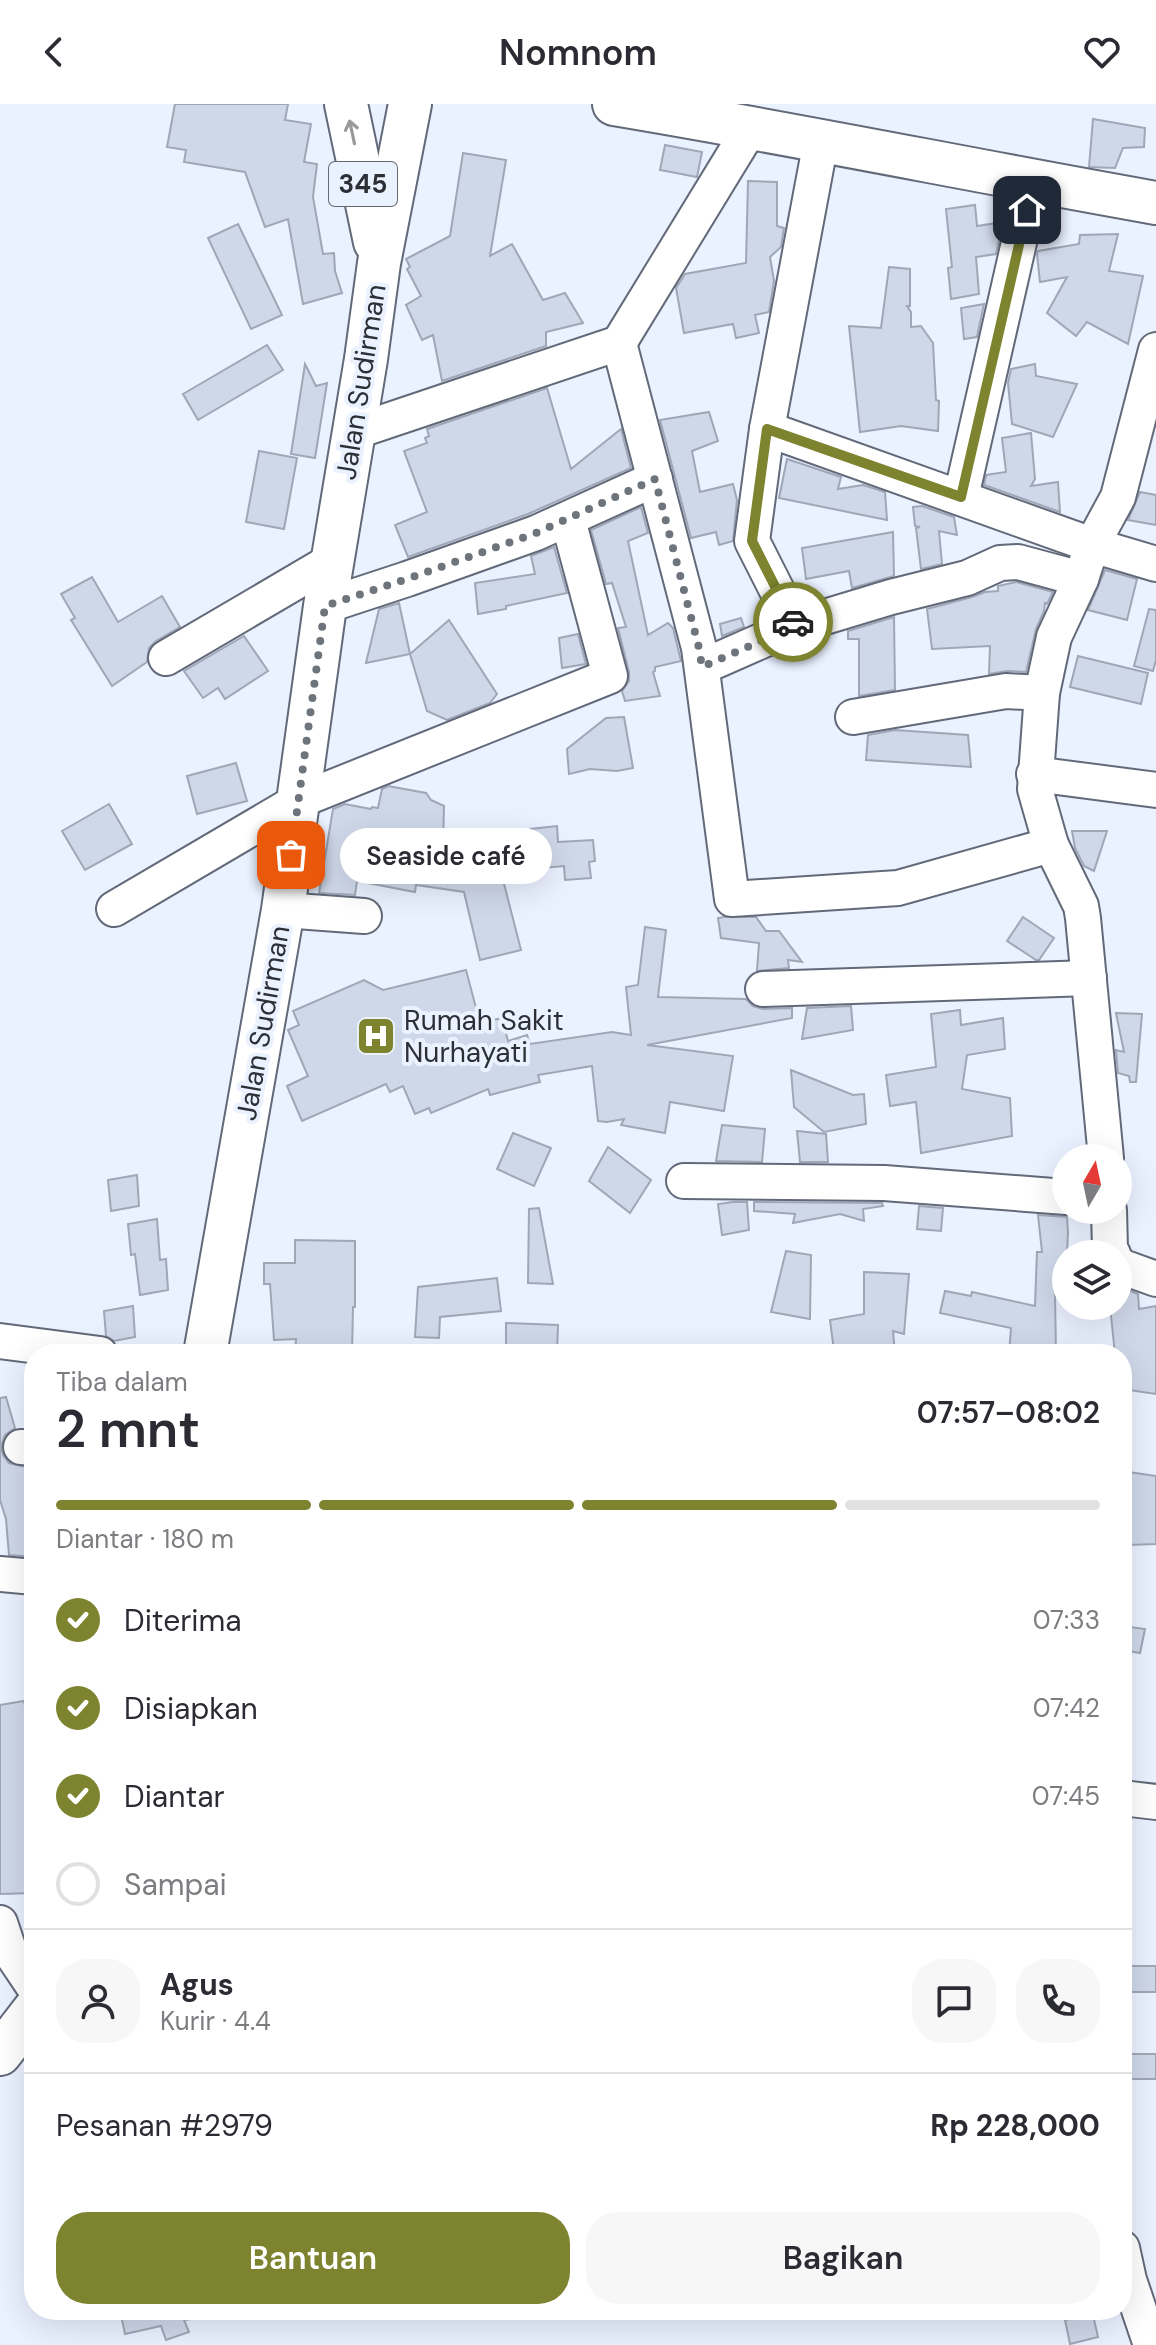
<!DOCTYPE html>
<html lang="id">
<head>
<meta charset="utf-8">
<style>
  :root { --surface:#fff; --page:#f7f7f7; --text:#2b2b33; --muted:#7c7c81; --line:#e1e1e2; --accent:#7d832e }
  body { margin:0; font-family:"DM Sans",sans-serif; background:var(--page); color:var(--text); height:100vh; display:flex; flex-direction:column; font-size:30px; white-space:nowrap }
  * { box-sizing:border-box; margin:0 }
  p { font-size:26px; color:var(--muted) }
  .icon { flex:none; width:44px; height:44px; fill:none; stroke:currentColor; stroke-width:2; stroke-linecap:round; stroke-linejoin:round }
  .map { position:relative; flex:1; overflow:hidden }
  .sheet { position:absolute; left:24px; top:1240px; width:1108px; height:976px; display:flex; flex-direction:column; background:var(--surface); border-radius:32px; box-shadow:0 8px 32px #0002 }
  .sheet>* { flex:none }
  .needle { width:52px; rotate:9deg }
  .fabs { position:absolute; left:1052px; top:1040px; display:grid; gap:16px }
  .fabs a { display:grid; place-items:center; width:80px; height:80px; border-radius:50%; background:var(--surface); box-shadow:0 8px 32px #0002; font-size:40px }
  .pin { position:absolute; display:grid; place-items:center; width:68px; height:68px; color:#fff; margin:-34px; border-radius:16px; box-shadow:0 4px 12px #0006 }
  .courier { position:absolute; display:grid; place-items:center; width:80px; height:80px; margin:-40px; border:6px solid #7d832e; border-radius:50%; background:#fff; color:#222; box-shadow:0 2px 10px #0007 }
  .bubble { position:absolute; height:56px; border-radius:28px; background:var(--surface); box-shadow:0 8px 32px #0002; font-size:26px; font-weight:600; line-height:56px; text-align:center }
  .summary em { font-style:normal; font-weight:600 }
  .summary div { display:flex; flex-direction:column-reverse }
  .summary { display:flex; align-items:center; justify-content:space-between; height:136px; padding:0 32px }
  h1 { font-size:52px; font-weight:600; line-height:60px }
  .bar { display:grid; grid-template-columns:repeat(4,1fr); gap:12px 8px; align-content:center; height:96px; padding:0 32px }
  .bar i { height:10px; border-radius:6px; background:var(--line) }
  .bar .selected { background:var(--accent) }
  .bar p { grid-column:span 4 }
  .line { display:flex; align-items:center; gap:20px; padding:0 32px; border-top:2px solid var(--line) }
  .line div { flex:1 }
  .round { display:grid; place-items:center; flex:none; width:84px; height:84px; border-radius:32px; background:var(--page) }
  ol { padding:0 32px; list-style:none }
  li { display:flex; align-items:center; gap:24px; height:88px }
  li p { margin-inline-start:auto }
  li .icon { padding:8px; border-radius:50%; background:var(--accent); color:#fff; stroke-width:4 }
  li:last-child { color:var(--muted) }
  li i { width:44px; height:44px; border:4px solid var(--line); border-radius:50% }
  .primary-button { display:flex; gap:16px; margin-top:auto; padding:16px 32px }
  .primary-button a { flex:1; height:92px; border-radius:32px; background:var(--accent); color:#fff; font-size:32px; font-weight:600; line-height:92px; text-align:center }
  .primary-button a+a { background:var(--page); color:var(--text) }
  header { display:flex; justify-content:space-between; align-items:center; height:104px; padding:0 32px; background:var(--surface); font-size:36px; font-weight:600 }
  .map>svg:first-child { display:block }
  .building { fill:#cfd8e9; stroke:#9fa7b7; stroke-width:2 }
  .lines { fill:none; stroke-linecap:round; stroke-linejoin:round }
  .minor-casing { stroke:#626978; stroke-width:38 }
  .major-casing { stroke:#626978; stroke-width:46 }
  .minor { stroke:#fff; stroke-width:34 }
  .major { stroke:#fff; stroke-width:42 }
  .oneway { stroke:#96989a }
  .done { stroke:#6e747c; stroke-width:8; stroke-dasharray:0 14.4 }
  .route { stroke:#7d832e; stroke-width:10 }
  .labels { text-anchor:middle; dominant-baseline:central; stroke-width:8; stroke-linejoin:round; paint-order:stroke }
  .shield { fill:#eaf1ff; stroke:#656a72; stroke-width:2 }
  .shield-label { font-size:26px; font-weight:bold; fill:#2c3036 }
  .street-label { font-size:28px; fill:#2c3036; stroke:#eaf1ff }
  .poi-label { font-size:28px; fill:#2c3036; stroke:#eaf1ff; text-anchor:start }
</style>
</head>
<body>
<header><svg class="icon" aria-label="back" viewBox="0 0 24 24"><path d="M15 5l-7 7 7 7"/></svg>Nomnom<svg class="icon" aria-label="heart" viewBox="0 0 24 24"><path d="M12 20l-8-8c-3-5 5-10 8-4 3-6 11-1 8 4z"/></svg></header>
<div class="map">
<svg width="1156" height="2241" viewBox="0 0 1156 2241">
  <rect width="100%" height="100%" fill="#eaf1ff"/>
  <g class="building">
    <polygon points="175,0 288,0 285,16 311,20 304,58 317,60 313,93 323,150 334,149 335,167 342,189 303,200 288,115 265,123 245,68 184,58 186,46 167,43"/>
    <polygon points="1093,15 1145,24 1144,43 1123,44 1115,64 1089,63"/>
    <polygon points="665,41 702,48 697,73 660,66"/>
    <polygon points="463,49 506,56 490,152 512,140 543,196 565,189 583,219 546,228 546,242 442,277 433,231 422,236 406,201 421,192 407,165 410,163 406,155 450,132"/>
    <polygon points="748,77 777,78 777,122 784,124 781,143 770,153 774,177 769,208 755,211 759,229 736,234 733,220 684,229 676,184 685,170 746,159"/>
    <polygon points="975,101 977,122 1003,118 996,150 976,153 979,190 951,195 948,164 952,163 946,105"/>
    <polygon points="238,120 282,211 251,225 208,134"/>
    <polygon points="1118,130 1109,167 1143,172 1128,240 1087,218 1076,232 1047,209 1067,173 1040,178 1037,150 1038,147 1079,140 1080,131"/>
    <polygon points="889,163 910,165 910,202 907,202 911,208 911,223 921,222 933,239 936,296 939,297 938,327 901,322 860,328 849,222 881,224"/>
    <polygon points="984,200 977,233 964,235 961,204"/>
    <polygon points="267,241 283,266 198,316 183,290"/>
    <polygon points="305,260 316,282 327,279 315,354 291,350"/>
    <polygon points="1035,260 1036,272 1077,280 1053,333 1012,320 1008,279 1011,265"/>
    <polygon points="547,284 571,365 621,325 631,364 528,410 408,453 395,421 427,408 404,347 427,339 425,334 429,332 427,325"/>
    <polygon points="709,308 718,337 692,347 700,388 733,380 737,396 733,437 719,441 716,428 691,434 660,316"/>
    <polygon points="1031,329 1035,375 1031,382 1058,378 1060,408 984,381 986,371 1006,368 1002,334"/>
    <polygon points="259,347 297,354 284,425 246,418"/>
    <polygon points="787,355 841,373 838,385 863,381 885,388 887,416 779,394"/>
    <polygon points="1140,388 1156,391 1156,421 1128,416"/>
    <polygon points="922,402 954,413 957,431 939,427 942,460 921,465 916,424 920,423 915,422 913,403"/>
    <polygon points="641,403 648,429 628,437 648,531 668,519 673,524 681,557 655,563 655,567 653,568 660,592 625,597 622,587 629,577 629,568 618,524 626,523 612,479 606,480 591,426"/>
    <polygon points="893,428 894,472 852,484 849,467 806,475 802,444"/>
    <polygon points="554,443 567,489 506,502 506,505 478,510 475,479 535,470 531,452"/>
    <polygon points="1105,466 1137,475 1127,516 1088,506"/>
    <polygon points="92,473 118,518 162,492 180,523 156,537 149,544 147,558 112,582 71,516 75,514 61,490"/>
    <polygon points="1016,478 1053,488 1047,500 1045,499 1044,507 1036,525 1026,568 1007,567 989,570 990,542 932,545 927,505 972,493 985,488 998,487 998,482"/>
    <polygon points="399,499 410,550 366,559 379,505"/>
    <polygon points="1149,505 1156,506 1156,556 1153,567 1134,562"/>
    <polygon points="894,513 895,586 859,592 859,535 848,535 848,527"/>
    <polygon points="741,514 744,523 722,532 720,520"/>
    <polygon points="449,516 497,590 490,599 447,616 427,607 410,550"/>
    <polygon points="578,530 586,560 562,564 559,534"/>
    <polygon points="244,532 268,567 225,595 218,584 203,594 184,567"/>
    <polygon points="1078,552 1148,569 1141,600 1070,583"/>
    <polygon points="624,613 633,664 617,667 590,665 569,670 567,645 606,614"/>
    <polygon points="895,626 968,631 971,663 866,656 868,631"/>
    <polygon points="236,659 247,697 197,710 187,672"/>
    <polygon points="388,682 426,689 431,696 444,702 443,742 530,731 530,725 557,722 558,738 593,736 595,757 589,758 591,774 565,776 564,762 501,768 521,846 480,856 464,788 416,781 415,788 357,777 355,791 319,789 333,705 345,700 371,705 372,703 378,704 382,685"/>
    <polygon points="109,700 132,740 85,766 62,727"/>
    <polygon points="1072,727 1107,727 1094,767 1084,762 1075,744"/>
    <polygon points="724,813 756,813 766,827 779,827 802,858 788,856 789,864 757,867 759,839 721,834 718,814"/>
    <polygon points="1023,813 1054,834 1039,856 1036,856 1007,837"/>
    <polygon points="645,823 666,826 658,893 746,895 753,902 763,905 792,904 792,914 647,941 733,952 724,1007 670,998 665,1029 621,1021 624,1015 607,1018 598,1017 592,962 538,971 540,978 490,991 488,985 431,1009 429,1004 415,1010 403,982 390,988 386,980 302,1017 287,982 308,972 288,926 299,921 293,907 364,876 383,886 466,866 480,919 502,914 508,937 527,931 530,940 612,928 631,931 626,883 638,881"/>
    <polygon points="851,902 853,926 802,935 807,904"/>
    <polygon points="960,906 961,921 1003,914 1005,945 967,951 962,985 1010,994 1012,1032 921,1049 916,998 890,1002 886,971 936,963 931,910"/>
    <polygon points="1116,909 1142,910 1136,978 1130,978 1129,972 1118,969 1116,946 1124,948"/>
    <polygon points="791,966 853,991 864,990 866,1020 824,1028 794,1003"/>
    <polygon points="722,1021 765,1025 762,1058 716,1057"/>
    <polygon points="797,1027 826,1030 828,1058 800,1058"/>
    <polygon points="513,1029 551,1044 534,1082 497,1065"/>
    <polygon points="608,1043 651,1076 630,1109 589,1077"/>
    <polygon points="137,1071 139,1102 111,1107 108,1076"/>
    <polygon points="733,1098 747,1098 749,1126 722,1131 718,1100"/>
    <polygon points="754,1098 882,1099 883,1102 863,1105 864,1117 840,1110 793,1119 795,1110 754,1107"/>
    <polygon points="919,1102 943,1104 941,1127 917,1125"/>
    <polygon points="539,1104 553,1180 528,1179 529,1105"/>
    <polygon points="1038,1111 1067,1113 1068,1129 1065,1190 1055,1190 1056,1250 1009,1250 1011,1224 940,1209 945,1187 971,1192 972,1188 1035,1202 1037,1148 1042,1148"/>
    <polygon points="157,1115 160,1156 166,1155 168,1186 140,1191 135,1150 131,1151 128,1120"/>
    <polygon points="295,1136 355,1137 355,1203 353,1203 352,1250 295,1250 296,1235 274,1236 270,1180 264,1180 264,1159 295,1159"/>
    <polygon points="786,1147 811,1151 810,1215 771,1208"/>
    <polygon points="864,1168 909,1170 904,1230 893,1227 895,1250 866,1250 866,1242 834,1247 830,1216 864,1210"/>
    <polygon points="497,1174 501,1207 440,1213 439,1234 415,1233 418,1183"/>
    <polygon points="1121,1183 1138,1190 1139,1205 1156,1202 1156,1290 1122,1285 1122,1250 1115,1250 1110,1202 1118,1202 1118,1184"/>
    <polygon points="133,1202 135,1233 114,1237 106,1232 104,1207"/>
    <polygon points="506,1219 558,1221 557,1250 506,1250"/>
    <polygon points="6,1293 15,1324 5,1331 1,1342 3,1351 9,1359 26,1363 34,1389 34,1453 9,1451 6,1415 0,1396 0,1294"/>
    <polygon points="1122,1367 1156,1372 1156,1440 1128,1441 1122,1409"/>
    <polygon points="1122,1522 1145,1525 1140,1549 1122,1546"/>
    <polygon points="24,1597 34,1644 34,1789 0,1790 0,1601"/>
    <rect x="1122" y="1862" width="34" height="26"/>
    <rect x="1122" y="1950" width="34" height="25"/>
    <polygon points="120,2206 191,2206 192,2215 184,2216 189,2228 166,2236 161,2222 125,2230"/>
    <polygon points="1093,2211 1098,2233 1070,2240 1065,2216"/>
  </g>
  <g class="lines">
    <g class="minor-casing">
      <g id="minor">
        <polyline points="619,239 699,544 732,795 898,784 1051,741"/>
        <polyline points="767,325 1092,441 1156,460"/>
        <polyline points="354,328 619,239 751,23"/>
        <polyline points="961,393 1033,77"/>
        <polyline points="325,502 407,475 536,429 655,375"/>
        <polyline points="795,522 752,437 767,325 821,37"/>
        <polyline points="166,554 333,456"/>
        <polyline points="702,563 795,522 891,493 967,474 1000,459 1018,458 1081,475"/>
        <polyline points="853,613 1006,587 1042,589"/>
        <polyline points="1034,670 1156,686"/>
        <polyline points="114,805 298,697 610,572 568,416"/>
        <polyline points="283,806 364,812"/>
        <polyline points="763,885 1089,874"/>
        <polyline points="1106,1054 1083,814 1081,802 1051,741 1035,685 1042,589 1054,533 1081,475 1092,441 1118,393 1156,246"/>
        <polyline points="684,1077 884,1079 1066,1093"/>
        <polyline points="1109,1106 1110,1145 1113,1150"/>
        <polyline points="1118,1159 1120,1162 1156,1175"/>
        <polyline points="0,1237 100,1250"/>
        <polyline points="21,1343 34,1344"/>
        <polyline points="0,1470 34,1473"/>
        <polyline points="1122,1694 1156,1698"/>
        <polyline points="0,1819 9,1846 34,1883"/>
        <polyline points="1122,2144 1129,2176 1151,2241"/>
      </g>
    </g>
    <g class="major-casing">
      <g id="major">
        <polyline points="346,0 375,138"/>
        <path d="M 614,0 C 795,30 975,67 1156,99"/>
        <polyline points="205,1250 283,806 325,502 366,255 379,159 410,0"/>
        <polyline points="0,1950 34,1906"/>
      </g>
    </g>
    <use href="#minor" class="minor"/>
    <use href="#major" class="major"/>
  </g>
  <defs><path id="oneway-shaft" d="M-6 0H5M1.5-3L5.5 0L1.5 3" fill="none" stroke-width="1.6" stroke-linecap="round" stroke-linejoin="round" transform="scale(2)"/></defs>
  <use class="oneway" href="#oneway-shaft" transform="translate(352 28) rotate(-102)"/>
  <g class="lines">
    <polyline class="done" points="291,751 325,502 407,475 536,429 655,375 699,544 702,563 795,522 793,518"/>
    <polyline class="route" points="793,518 752,437 767,325 961,393 1027,106"/>
  </g>
  <defs>
    <g id="hospital-square" transform="scale(2)"><rect x="-9" y="-9" width="18" height="18" rx="4" fill="#7d832e" stroke="#eaf1ff"/><path d="M-5-5h3v3.5h4V-5h3V5h-3V1.5h-4V5h-3Z" fill="#fff"/></g>
  </defs>
  <g fill-rule="evenodd">
    <use href="#hospital-square" x="376" y="932"/>
  </g>
  <g class="labels">
    <rect class="shield" x="329" y="58" width="68" height="44" rx="6"/>
    <g class="shield-label">
      <text x="363" y="80">345</text>
    </g>
    <g class="street-label">
      <text transform="translate(361 278) rotate(-81)">Jalan Sudirman</text>
      <text transform="translate(263 919) rotate(-80)">Jalan Sudirman</text>
    </g>
    <g class="poi-label">
      <text x="404" y="916">Rumah Sakit<tspan x="404" dy="32">Nurhayati</tspan></text>
    </g>
  </g>
</svg>
<div class="fabs">
<a><svg class="needle" viewBox="-14 -14 28 28"><path d="M0-13l5 13h-10z" fill="#e53935"/><path d="M0 13l5-13h-10z" fill="#7c7c81"/></svg></a>
<a><svg class="icon" aria-label="layers" viewBox="0 0 24 24"><path d="M12 4l9 5-9 5-9-5zM3 14l9 5 9-5"/></svg></a>
</div>
<div class="pin" style="left:291px;top:751px;background:#ea580c"><svg class="icon" aria-label="bag" viewBox="0 0 24 24"><path d="M5 8h14l-1 12H6zM9 8a3 3 0 0 1 6 0"/></svg></div>
<div class="pin" style="left:1027px;top:106px;background:#1f2937"><svg class="icon" aria-label="home" viewBox="0 0 24 24"><path d="M3 11l9-7 9 7M6 9v11h12V9"/></svg></div>
<div class="courier" style="left:793px;top:518px"><svg class="icon" aria-label="car" viewBox="0 0 24 24"><path d="M5 17H2v-5l4-1 3-4h7l3 4 3 1v5h-3M9 17h6M6 11h13"/><circle cx="7" cy="17" r="2"/><circle cx="17" cy="17" r="2"/></svg></div>
<div class="bubble" style="left:340px;top:724px;width:212px">Seaside café</div>
<section class="sheet">
<div class="summary"><div><h1>2 mnt</h1><p>Tiba dalam</p></div><em>07:57–08:02</em></div>
<div class="bar"><i class="selected"></i><i class="selected"></i><i class="selected"></i><i></i><p>Diantar · 180 m</p></div>
<ol>
<li><svg class="icon" aria-label="check" viewBox="0 0 24 24"><path d="M5 12l5 5 9-10"/></svg>Diterima<p>07:33</p></li>
<li><svg class="icon" aria-label="check" viewBox="0 0 24 24"><path d="M5 12l5 5 9-10"/></svg>Disiapkan<p>07:42</p></li>
<li><svg class="icon" aria-label="check" viewBox="0 0 24 24"><path d="M5 12l5 5 9-10"/></svg>Diantar<p>07:45</p></li>
<li><i></i>Sampai</li>
</ol>
<div class="line" style="height:144px"><a class="round"><svg class="icon" aria-label="person" viewBox="0 0 24 24"><circle cx="12" cy="8" r="4"/><path d="M4 21q1-7 8-7t8 7"/></svg></a><div><b>Agus</b><p>Kurir · 4.4</p></div><a class="round"><svg class="icon" aria-label="chat" viewBox="0 0 24 24"><path d="M4 5h16v11H9l-5 4z"/></svg></a><a class="round"><svg class="icon" aria-label="phone" viewBox="0 0 24 24"><path d="M5 4h4l2 5-3 2q2 4 5 5l2-3 5 2v4C11 20 4 13 5 4z"/></svg></a></div>
<div class="line" style="height:104px"><div>Pesanan #2979</div><b>Rp 228,000</b></div>
<div class="primary-button"><a>Bantuan</a><a>Bagikan</a></div>
</section>
</div>
</body>
</html>
